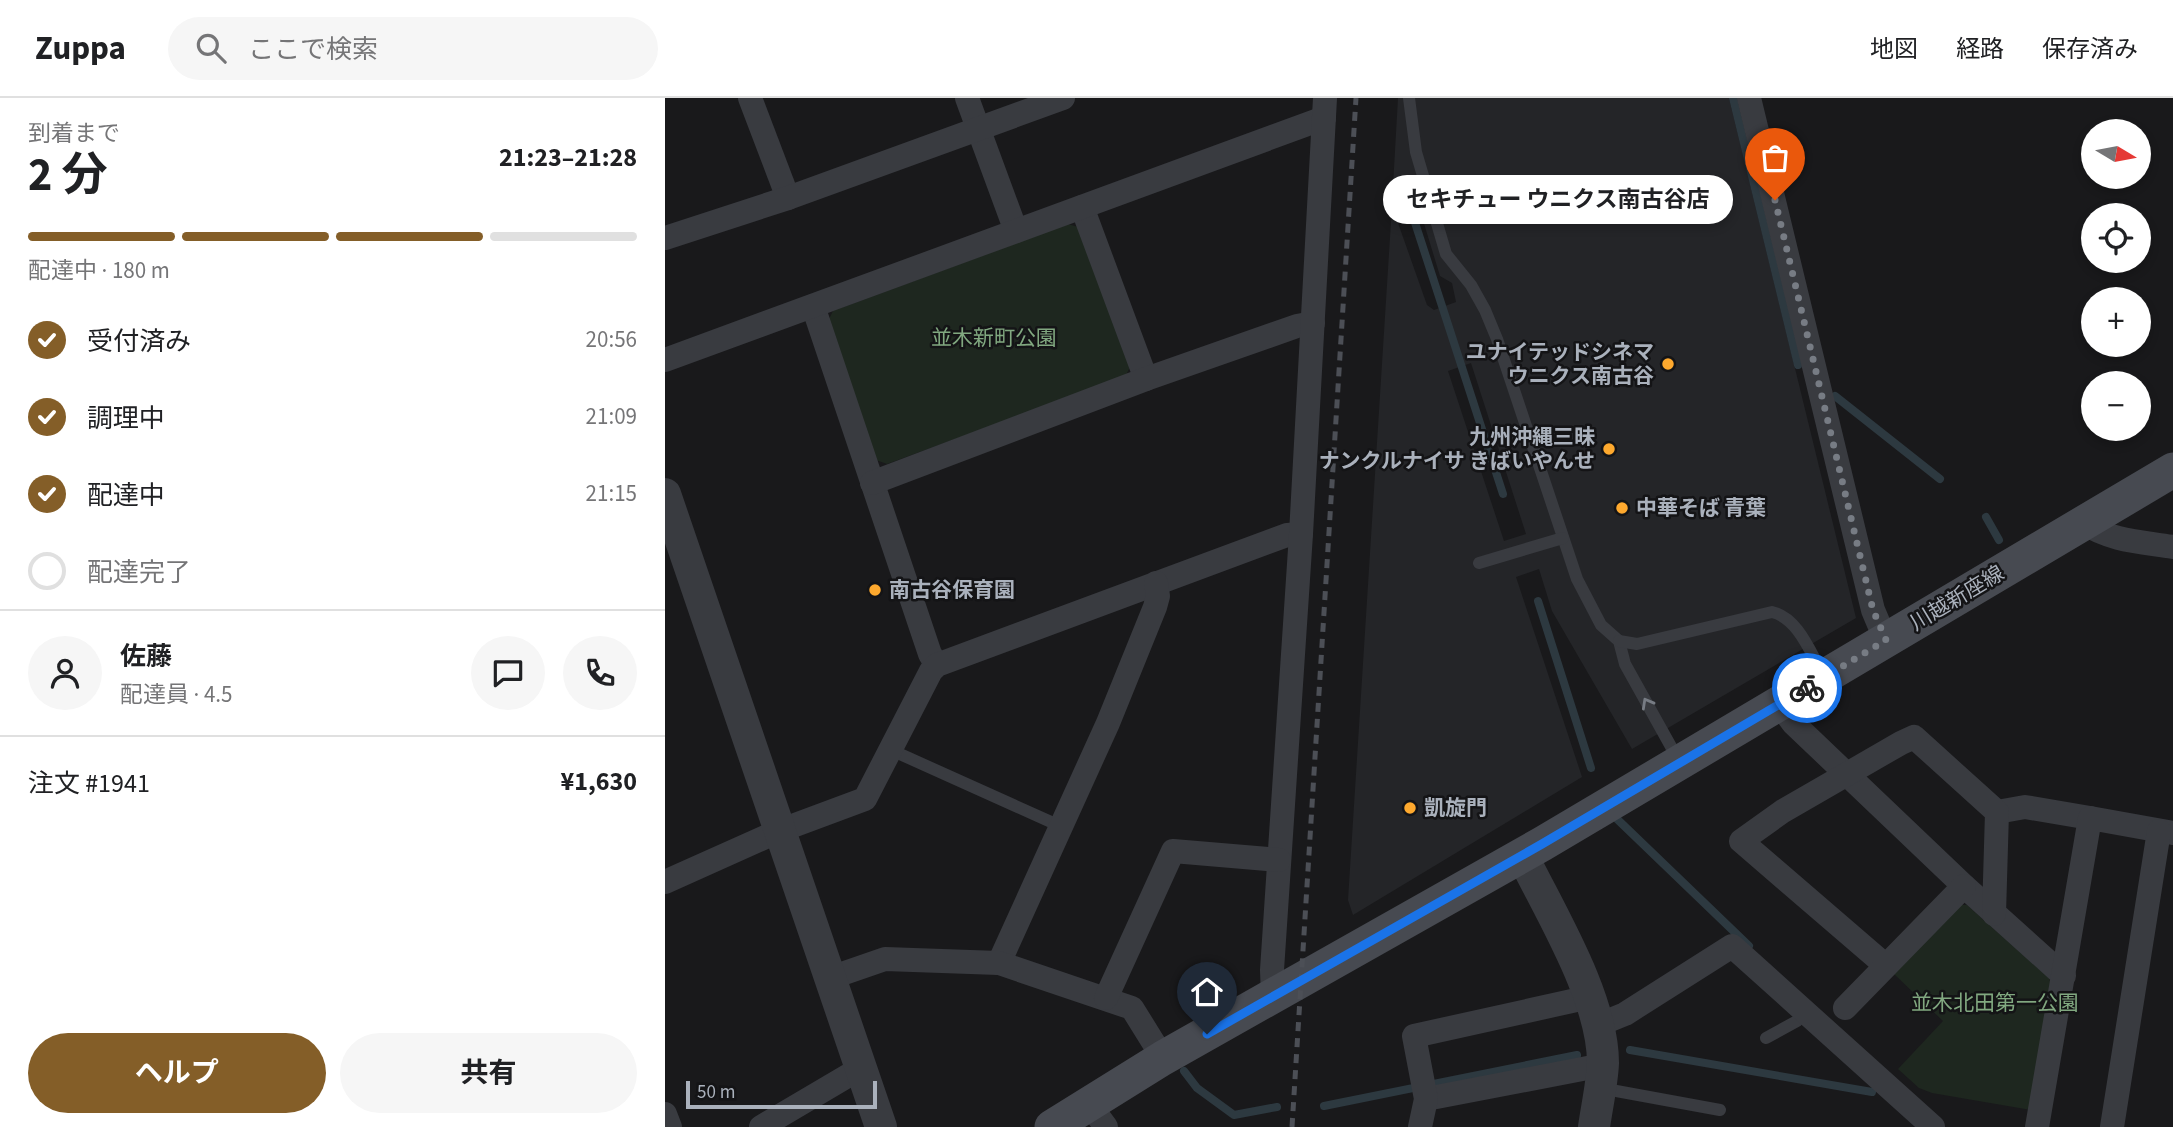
<!DOCTYPE html>
<html lang="ja">
<head>
<meta charset="utf-8">
<style>
  :root { --surface:#fff; --page:#f6f6f6; --text:#202124; --muted:#757577; --line:#e0e0e0; --accent:#845e28 }
  body { margin:0; font-family:"Source Sans 3","Noto Sans JP",sans-serif; background:var(--page); color:var(--text); height:100vh; display:flex; flex-direction:column; font-size:26px; white-space:nowrap }
  * { box-sizing:border-box; margin:0 }
  p { font-size:23px; color:var(--muted) }
  .icon { flex:none; width:38px; height:38px; fill:none; stroke:currentColor; stroke-width:2; stroke-linecap:round; stroke-linejoin:round }
  .map { position:relative; flex:1; overflow:hidden }
  .drawer { display:flex; flex-direction:column; background:var(--surface); width:665px }
  .drawer>* { flex:none }
  .needle { width:46px; rotate:100deg }
  .tools { position:absolute; left:1416px; top:21px; display:grid; gap:14px }
  .tools a { display:grid; place-items:center; width:70px; height:70px; border-radius:50%; background:var(--surface); box-shadow:0 4px 10px #0003; font-size:35px }
  .scale { position:absolute; left:21px; bottom:18px; width:191px; box-sizing:border-box; padding-left:7px; border:4px solid #aab1bc; border-top:0; font-size:19px; line-height:24px; white-space:nowrap; color:#aab1bc; -webkit-text-stroke:5px #141416; paint-order:stroke }
  .pin { position:absolute; display:grid; place-items:center; width:60px; height:60px; color:#fff; margin:-72px -30px; border-radius:50% 50% 50% 0; rotate:-45deg; box-shadow:0 0 7px #0007 }
  .pin .icon { rotate:45deg }
  .courier { position:absolute; display:grid; place-items:center; width:70px; height:70px; margin:-35px; border:5px solid #1a73e8; border-radius:50%; background:#fff; color:#222; box-shadow:0 2px 9px #0007 }
  .bubble { position:absolute; height:49px; border-radius:24px; background:var(--surface); box-shadow:0 4px 10px #0003; font-size:23px; font-weight:700; line-height:49px; text-align:center }
  .head em { font-style:normal; font-weight:700 }
  .head div { display:flex; flex-direction:column-reverse }
  .head { display:flex; align-items:center; justify-content:space-between; height:119px; padding:0 28px }
  h1 { font-size:46px; font-weight:700; line-height:52px }
  .bar { display:grid; grid-template-columns:repeat(4,1fr); gap:10px 7px; align-content:center; height:84px; padding:0 28px }
  .bar i { height:9px; border-radius:5px; background:var(--line) }
  .bar .on { background:var(--accent) }
  .bar p { grid-column:span 4 }
  .line { display:flex; align-items:center; gap:18px; padding:0 28px; border-top:2px solid var(--line) }
  .line div { flex:1 }
  .round { display:grid; place-items:center; flex:none; width:74px; height:74px; border-radius:37px; background:var(--page) }
  ol { padding:0 28px; list-style:none }
  li { display:flex; align-items:center; gap:21px; height:77px }
  li p { margin-inline-start:auto }
  li .icon { padding:7px; border-radius:50%; background:var(--accent); color:#fff; stroke-width:4 }
  li:last-child { color:var(--muted) }
  li i { width:38px; height:38px; border:4px solid var(--line); border-radius:50% }
  .cta { display:flex; gap:14px; margin-top:auto; padding:14px 28px }
  .cta a { flex:1; height:80px; border-radius:42px; background:var(--accent); color:#fff; font-size:28px; font-weight:700; line-height:80px; text-align:center }
  .cta a+a { background:var(--page); color:var(--text) }
  header { display:flex; align-items:center; gap:42px; box-sizing:border-box; height:98px; padding:0 35px; background:var(--surface); border-bottom:2px solid var(--line) }
  header strong { font-size:33px }
  nav { display:flex; gap:38px; margin-inline-start:auto; font-size:24px }
  .search { width:490px; height:63px; background:var(--page); display:flex; align-items:center; gap:18px; box-sizing:border-box; padding:0 24px; border-radius:38px; color:var(--muted); font-size:26px }
  main { display:flex; flex:1; min-height:0 }
  .map>svg:first-child { display:block }
  .built { fill:#242528; fill-rule:evenodd }
  .green { fill:#1e271f }
  .lines { fill:none; stroke-linecap:round; stroke-linejoin:round }
  .stream { stroke:#2d3940; stroke-width:8 }
  .service { stroke:#393b40; stroke-width:12 }
  .minor { stroke:#393b40; stroke-width:24 }
  .tertiary { stroke:#393b40; stroke-width:32 }
  .secondary { stroke:#474a51; stroke-width:35 }
  .rail { stroke:#4c4f56; stroke-width:5; stroke-dasharray:9 7; stroke-linecap:butt }
  .oneway { stroke:#777c84 }
  .done { stroke:#777c84; stroke-width:7; stroke-dasharray:0 12.6 }
  .route { stroke:#1a73e8; stroke-width:9 }
  .poi-dot { fill:#fea92e; stroke:#141416; stroke-width:2.5 }
  .labels { text-anchor:middle; dominant-baseline:central; stroke-width:5; stroke-linejoin:round; paint-order:stroke }
  .park-label { font-size:21px; fill:#81a880; stroke:#141416 }
  .poi-label { font-size:21px; font-weight:bold; fill:#aab1bc; stroke:#141416; text-anchor:start }
  .street-label { font-size:21px; fill:#aab1bc; stroke:#141416 }
</style>
</head>
<body>
<header>
<strong>Zuppa</strong>
<div class="search"><svg class="icon" aria-label="search" viewBox="0 0 24 24"><circle cx="10" cy="10" r="6"/><path d="M15 15l6 6"/></svg>ここで検索</div>
<nav><a>地図</a><a>経路</a><a>保存済み</a></nav>
</header>
<main>
<section class="drawer">
<div class="head"><div><h1>2 分</h1><p>到着まで</p></div><em>21:23–21:28</em></div>
<div class="bar"><i class="on"></i><i class="on"></i><i class="on"></i><i></i><p>配達中 · 180 m</p></div>
<ol>
<li><svg class="icon" aria-label="check" viewBox="0 0 24 24"><path d="M5 12l5 5 9-10"/></svg>受付済み<p>20:56</p></li>
<li><svg class="icon" aria-label="check" viewBox="0 0 24 24"><path d="M5 12l5 5 9-10"/></svg>調理中<p>21:09</p></li>
<li><svg class="icon" aria-label="check" viewBox="0 0 24 24"><path d="M5 12l5 5 9-10"/></svg>配達中<p>21:15</p></li>
<li><i></i>配達完了</li>
</ol>
<div class="line" style="height:126px"><a class="round"><svg class="icon" aria-label="person" viewBox="0 0 24 24"><circle cx="12" cy="8" r="4"/><path d="M4 21q1-7 8-7t8 7"/></svg></a><div><b>佐藤</b><p>配達員 · 4.5</p></div><a class="round"><svg class="icon" aria-label="chat" viewBox="0 0 24 24"><path d="M4 5h16v11H9l-5 4z"/></svg></a><a class="round"><svg class="icon" aria-label="phone" viewBox="0 0 24 24"><path d="M5 4h4l2 5-3 2q2 4 5 5l2-3 5 2v4C11 20 4 13 5 4z"/></svg></a></div>
<div class="line" style="height:91px"><div>注文 #1941</div><b>¥1,630</b></div>
<div class="cta"><a>ヘルプ</a><a>共有</a></div>
</section>
<div class="map">
<svg width="1508" height="1029" viewBox="0 0 1508 1029">
  <rect width="100%" height="100%" fill="#19191b"/>
  <path class="built" d="M 733,0 L 1064,0 L 1191,520 L 967,651 L 887,513 L 874,471 L 851,479 L 917,679 L 688,817 L 683,802 L 727,108 L 762,207 L 769,212 L 791,204 L 787,185 L 775,178 L 746,83 L 728,88 ZM 806,265 L 861,436 L 839,443 L 783,273 Z"/>
  <g class="green">
    <polygon points="403,126 413,129 465,269 460,279 222,366 211,362 163,223 168,213"/>
    <polygon points="1290,807 1302,807 1384,880 1388,892 1366,1012 1267,995 1254,990 1233,971 1278,923 1228,875"/>
  </g>
  <g class="lines">
    <g class="stream">
      <polyline points="1068,0 1133,267"/>
      <polyline points="742,100 838,396"/>
      <polyline points="1170,298 1275,381"/>
      <polyline points="1321,419 1334,442"/>
      <polyline points="873,503 926,670"/>
      <polyline points="952,721 1084,848"/>
      <polyline points="965,952 1207,994"/>
      <polyline points="519,973 532,990 569,1017 612,1009"/>
      <polyline points="659,1008 912,957"/>
    </g>
    <g class="service">
      <polyline points="744,0 751,54 781,156 806,187 820,212 832,241 912,481 936,527 954,543 960,566 1014,663"/>
      <polyline points="814,465 898,440"/>
      <path d="M 954,543 L 972,546 L 1107,514 C 1133,520 1145,554 1158,576"/>
      <polyline points="226,652 395,728"/>
      <polyline points="1101,940 1132,923 1140,914"/>
      <polyline points="935,990 1055,1012"/>
    </g>
    <g class="minor">
      <polyline points="85,0 123,100"/>
      <polyline points="302,0 351,133"/>
      <polyline points="1084,0 1208,512 1221,543"/>
      <polyline points="417,109 481,281"/>
      <polyline points="0,140 123,100 398,0"/>
      <polyline points="148,208 265,556 272,567"/>
      <polyline points="0,262 659,20"/>
      <polyline points="207,385 481,281 632,228 648,225"/>
      <path d="M 1419,425 C 1445,443 1478,444 1508,449"/>
      <polyline points="1114,606 1128,625 1299,788 1399,878"/>
      <polyline points="1332,714 1360,709 1425,720"/>
      <polyline points="0,784 114,733 200,701 266,573 272,567 622,437 636,436"/>
      <polyline points="334,865 443,625 490,509 493,498 491,485"/>
      <polyline points="1220,867 1076,743 1118,713 1236,645 1249,639 1332,714 1329,816"/>
      <polyline points="165,880 220,861 334,865 467,910 498,960"/>
      <polyline points="608,899 607,872 636,436 660,0"/>
      <polyline points="441,900 508,753 614,762"/>
      <polyline points="1180,910 1299,788"/>
      <polyline points="933,927 960,916 1067,848 1268,1029"/>
      <polyline points="761,1001 938,967"/>
      <polyline points="424,1006 441,1029"/>
      <polyline points="0,1016 5,1029"/>
      <polyline points="96,1029 196,970"/>
      <polyline points="755,1029 761,1001 749,938 925,899"/>
      <polyline points="1372,1029 1425,720 1508,735"/>
      <polyline points="1447,1029 1494,733"/>
    </g>
    <g class="tertiary">
      <polyline points="0,396 216,1029"/>
      <path d="M 857,757 C 886,816 938,900 938,965 C 937,986 932,1008 929,1029"/>
    </g>
    <polyline class="secondary" points="387,1029 498,960 877,746 1508,372"/>
    <polyline class="rail" points="627,1029 691,0"/>
  </g>
  <defs><path id="oneway-chevron" d="M-2-3.5L2.5 0L-2 3.5" fill="none" stroke-width="1.6" stroke-linecap="round" stroke-linejoin="round" transform="scale(1.75)"/></defs>
  <use class="oneway" href="#oneway-chevron" transform="translate(982 605) rotate(-119)"/>
  <g class="lines">
    <polyline class="done" points="1110,102 1208,512 1221,542 1142,590"/>
    <polyline class="route" points="542,936 877,746 1142,590"/>
  </g>
  <g class="poi-dot">
    <circle cx="1003" cy="266" r="7"/>
    <circle cx="944" cy="351" r="7"/>
    <circle cx="957" cy="410" r="7"/>
    <circle cx="210" cy="492" r="7"/>
    <circle cx="745" cy="710" r="7"/>
  </g>
  <g class="labels">
    <g class="park-label">
      <text x="329" y="240">並木新町公園</text>
      <text x="1330" y="905">並木北田第一公園</text>
    </g>
    <g class="poi-label">
      <text x="989" y="254" text-anchor="end">ユナイテッドシネマ<tspan x="989" dy="24">ウニクス南古谷</tspan></text>
      <text x="930" y="339" text-anchor="end">九州沖縄三昧<tspan x="930" dy="24">ナンクルナイサ きばいやんせ</tspan></text>
      <text x="971" y="410">中華そば 青葉</text>
      <text x="224" y="492">南古谷保育園</text>
      <text x="759" y="710">凱旋門</text>
    </g>
    <g class="street-label">
      <text transform="translate(1292 500) rotate(-31)">川越新座線</text>
    </g>
  </g>
</svg>
<div class="tools">
<a><svg class="needle" viewBox="-14 -14 28 28"><path d="M0-13l5 13h-10z" fill="#e53935"/><path d="M0 13l5-13h-10z" fill="#757577"/></svg></a>
<a><svg class="icon" aria-label="locate" viewBox="0 0 24 24"><circle cx="12" cy="12" r="6"/><path d="M12 2v4M12 18v4M2 12h4M18 12h4"/></svg></a>
<a>+</a>
<a>−</a>
</div>
<div class="scale">50 m</div>
<div class="pin" style="left:1110px;top:102px;background:#ea580c"><svg class="icon" aria-label="bag" viewBox="0 0 24 24"><path d="M5 8h14l-1 12H6zM9 8a3 3 0 0 1 6 0"/></svg></div>
<div class="pin" style="left:542px;top:936px;background:#1f2937"><svg class="icon" aria-label="home" viewBox="0 0 24 24"><path d="M3 11l9-7 9 7M6 9v11h12V9"/></svg></div>
<div class="courier" style="left:1142px;top:590px"><svg class="icon" aria-label="bike" viewBox="0 0 24 24"><circle cx="6" cy="16" r="4"/><circle cx="18" cy="16" r="4"/><path d="M6 16l4-8h5l3 8M10 8l3 8H6M13 5h3"/></svg></div>
<div class="bubble" style="left:718px;top:77px;width:350px">セキチュー ウニクス南古谷店</div>
</div>
</main>
</body>
</html>
